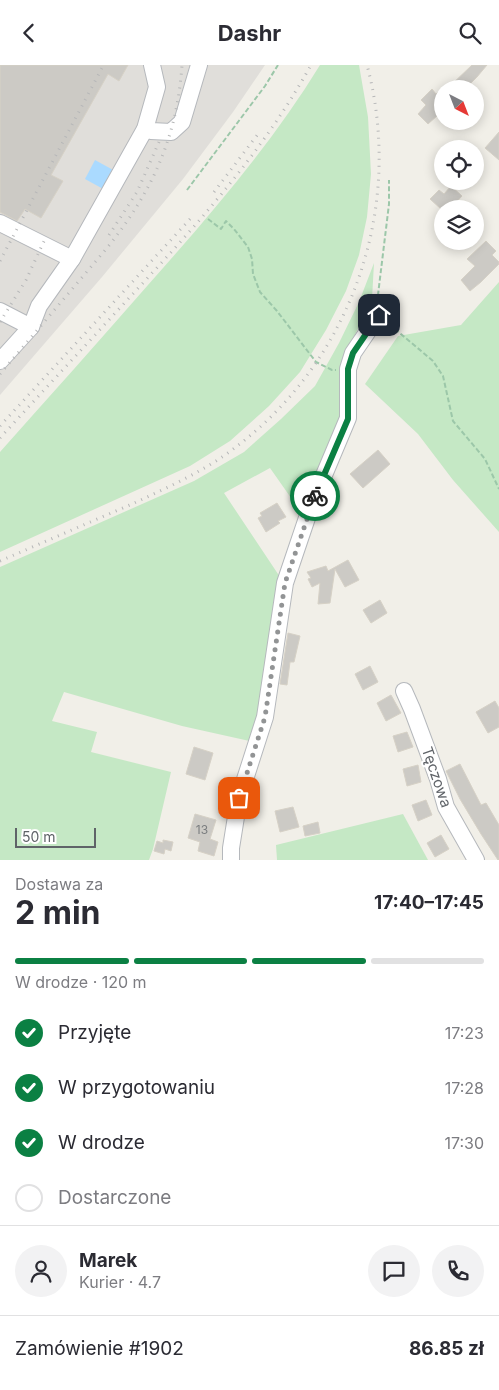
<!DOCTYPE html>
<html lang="pl">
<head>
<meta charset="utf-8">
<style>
  :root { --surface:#fff; --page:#f2f2f3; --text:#2b2b33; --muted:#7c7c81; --line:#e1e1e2; --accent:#0b8043 }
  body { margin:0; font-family:Inter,sans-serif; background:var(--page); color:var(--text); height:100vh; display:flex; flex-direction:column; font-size:19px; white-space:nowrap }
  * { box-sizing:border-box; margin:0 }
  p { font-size:16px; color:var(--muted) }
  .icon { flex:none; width:28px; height:28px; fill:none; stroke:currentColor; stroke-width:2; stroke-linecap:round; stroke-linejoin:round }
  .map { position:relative; height:795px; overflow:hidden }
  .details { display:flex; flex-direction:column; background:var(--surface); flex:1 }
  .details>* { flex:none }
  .needle { width:32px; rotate:138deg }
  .buttons { position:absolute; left:434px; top:15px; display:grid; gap:10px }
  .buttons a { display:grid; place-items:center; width:50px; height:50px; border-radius:50%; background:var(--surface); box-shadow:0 2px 12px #0003; font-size:25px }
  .scale { position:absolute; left:15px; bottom:12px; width:81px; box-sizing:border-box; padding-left:5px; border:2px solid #5f6368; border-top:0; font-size:14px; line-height:18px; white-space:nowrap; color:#5f6368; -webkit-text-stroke:4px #fff; paint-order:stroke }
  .pin { position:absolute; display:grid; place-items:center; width:42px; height:42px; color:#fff; margin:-21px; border-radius:10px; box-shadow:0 2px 8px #0006 }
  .courier { position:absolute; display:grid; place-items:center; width:50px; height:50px; margin:-25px; border:4px solid #0b8043; border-radius:50%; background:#fff; color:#222; box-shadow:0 1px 6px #0007 }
  .overview em { font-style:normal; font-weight:700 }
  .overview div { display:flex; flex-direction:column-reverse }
  .overview { display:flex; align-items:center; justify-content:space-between; height:85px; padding:0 15px }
  h1 { font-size:32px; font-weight:700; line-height:38px }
  .bar { display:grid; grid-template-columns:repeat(4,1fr); gap:8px 5px; align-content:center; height:60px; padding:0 15px }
  .bar i { height:6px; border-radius:4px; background:var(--line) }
  .bar .selected { background:var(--accent) }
  .bar p { grid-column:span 4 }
  .line { display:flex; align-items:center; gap:12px; padding:0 15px; border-top:1px solid var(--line) }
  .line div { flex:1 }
  .round { display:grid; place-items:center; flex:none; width:52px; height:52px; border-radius:26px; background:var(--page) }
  ol { padding:0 15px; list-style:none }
  li { display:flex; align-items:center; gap:15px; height:55px }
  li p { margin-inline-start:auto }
  li .icon { padding:5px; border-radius:50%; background:var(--accent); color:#fff; stroke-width:4 }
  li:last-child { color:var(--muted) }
  li i { width:28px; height:28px; border:2px solid var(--line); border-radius:50% }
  header { display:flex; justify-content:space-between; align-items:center; height:65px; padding:0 15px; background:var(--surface); font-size:22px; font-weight:700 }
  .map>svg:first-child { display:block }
  .industrial { fill:#e0deda }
  .green { fill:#c5e8c5 }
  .water { fill:#aadaff }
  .building { fill:#cccac5; stroke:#d6d1c6 }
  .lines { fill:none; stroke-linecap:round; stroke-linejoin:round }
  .minor-casing { stroke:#b5b8bc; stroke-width:18 }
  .path { stroke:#9cc7a9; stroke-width:2; stroke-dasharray:5 2.5; stroke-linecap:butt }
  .minor { stroke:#fff; stroke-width:16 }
  .rail { stroke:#b6b7b8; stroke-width:3; stroke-dasharray:1 6; stroke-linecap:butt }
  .done { stroke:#929495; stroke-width:5; stroke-dasharray:0 9 }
  .route { stroke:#0b8043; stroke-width:6 }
  .labels { text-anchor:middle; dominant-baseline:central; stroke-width:4; stroke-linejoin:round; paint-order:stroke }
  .number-label { font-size:12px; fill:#7a7d7f }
  .street-label { font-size:15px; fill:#5f6368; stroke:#fff }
</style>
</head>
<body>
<header><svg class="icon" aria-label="back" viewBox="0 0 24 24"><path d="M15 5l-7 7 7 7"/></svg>Dashr<svg class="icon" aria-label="search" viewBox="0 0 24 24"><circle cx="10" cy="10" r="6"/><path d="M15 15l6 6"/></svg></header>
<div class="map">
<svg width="499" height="795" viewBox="0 0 499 795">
  <rect width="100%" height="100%" fill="#f1efe8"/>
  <polygon class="industrial" points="0,0 265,0 233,47 183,114 102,212 0,330"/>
  <g class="green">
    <path d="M 320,0 L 359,0 L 368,52 L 371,109 L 367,152 L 359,190 L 346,226 L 326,265 L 300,307 L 269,341 L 230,376 L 190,401 L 0,487 L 0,387 C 49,332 99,276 148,220 C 210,150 271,80 320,0 Z"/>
    <polygon points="374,198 372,234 343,295 344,353 303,450 270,403 224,428 282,515 254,677 182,661 64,627 52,656 97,667 91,687 171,707 153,784 149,795 0,795 0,502 194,416 244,387 281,354 315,321 339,278 359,237"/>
    <polygon points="499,217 499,467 453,415 418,369 365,319 398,271 461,260"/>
    <polygon points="403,749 428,795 277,795 276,780"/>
  </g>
  <polygon class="water" points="95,95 115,106 105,125 85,114"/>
  <g class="building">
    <polygon points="0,0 128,0 119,16 108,9 51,110 63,116 41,153 25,144 17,156 0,147"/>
    <polygon points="472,0 487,0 477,12 465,24 447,24"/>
    <polygon points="442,23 442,55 438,50 428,59 418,49 426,40 421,35 432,24 436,29"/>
    <polygon points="499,67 499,95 485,83"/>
    <polygon points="451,121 462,131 450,144 441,144 430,134 439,125 444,129"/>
    <polygon points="486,176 496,186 492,190 499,197 499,199 481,217 470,226 461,215 475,201 467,194"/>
    <polygon points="378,385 390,399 363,423 350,409"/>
    <polygon points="277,438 286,452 278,456 280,458 266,467 258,453 262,451 260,448"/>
    <polygon points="348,495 359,515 345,522 335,504 330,538 318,539 320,518 312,522 308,514 311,513 307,507 326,501 328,506"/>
    <polygon points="380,535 387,548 371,558 363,545"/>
    <polygon points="288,568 300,571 294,597 290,597 287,620 280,619"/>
    <polygon points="370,601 378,617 363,625 355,609"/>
    <polygon points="391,630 401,648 386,656 377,638"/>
    <polygon points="495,636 499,643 499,662 488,668 476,647"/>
    <polygon points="407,667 413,682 398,687 393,671"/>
    <polygon points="194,682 213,688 205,715 186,709"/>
    <polygon points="460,699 481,740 486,738 499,760 499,795 498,795 481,769 460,734 446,706"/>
    <polygon points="418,700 421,717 407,721 403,704"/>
    <polygon points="426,735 432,750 418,756 412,740"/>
    <polygon points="293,742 299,762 280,767 275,746"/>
    <polygon points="195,749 216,755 210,774 218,777 214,791 198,786 200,777 188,773"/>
    <polygon points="318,757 320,768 305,771 303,761"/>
    <polygon points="441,770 449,784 435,792 427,778"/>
    <polygon points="163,775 173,777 171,786 165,784 164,789 154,786 157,776 163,778"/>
  </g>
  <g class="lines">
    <g class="minor-casing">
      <g id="minor">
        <polyline points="145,64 151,66 171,67 182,57 199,0"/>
        <polyline points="0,158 72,194"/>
        <polyline points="0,246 31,262"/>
        <polyline points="0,296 31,262 39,241 72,194 145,64 157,22 152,0"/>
        <polyline points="404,626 412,644 438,714 446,742 476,795"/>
        <polyline points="231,795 231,783 239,733 265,652 285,518 311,441 348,353 348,304 353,288 379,250"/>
      </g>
    </g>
    <g class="path">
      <polyline points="187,125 265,21 278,0"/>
      <polyline points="208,154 221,164 226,156 234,164 248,182 252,194 253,209 260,227 277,246 316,297 332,305 336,305"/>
      <polyline points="377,238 389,139 389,115"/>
      <polyline points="389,259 433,296 443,311 453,356 485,394 499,424"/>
    </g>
    <use href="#minor" class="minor"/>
    <g class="rail">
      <polyline points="214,127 258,69"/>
      <polyline points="109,170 137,127 159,77"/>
      <polyline points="0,196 102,3"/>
      <polyline points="0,257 26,215 45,174"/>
      <path d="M 0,309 L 107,183 C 152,127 177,73 182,0"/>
      <polyline points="0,361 191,153"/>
      <path d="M 0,373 C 43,326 86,280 129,233 C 196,161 263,87 311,0"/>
      <path d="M 0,496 C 44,477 88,458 132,439 C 160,426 189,413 216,396 C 346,311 407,150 367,0"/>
    </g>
  </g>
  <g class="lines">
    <polyline class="done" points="239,733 265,652 285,518 315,431"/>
    <polyline class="route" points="315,431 348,354 348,304 353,288 379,250"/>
  </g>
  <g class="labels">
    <g class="number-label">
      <text x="202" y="764">13</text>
    </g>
    <g class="street-label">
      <text transform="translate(437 712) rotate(71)">Tęczowa</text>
    </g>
  </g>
</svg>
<div class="buttons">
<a><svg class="needle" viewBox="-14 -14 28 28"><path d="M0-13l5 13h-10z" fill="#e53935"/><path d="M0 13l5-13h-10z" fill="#7c7c81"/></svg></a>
<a><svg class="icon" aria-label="locate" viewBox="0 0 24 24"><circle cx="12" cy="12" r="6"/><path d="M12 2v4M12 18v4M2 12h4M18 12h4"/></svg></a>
<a><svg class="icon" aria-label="layers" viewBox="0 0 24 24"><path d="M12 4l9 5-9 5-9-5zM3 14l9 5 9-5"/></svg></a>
</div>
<div class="scale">50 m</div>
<div class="pin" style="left:239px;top:733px;background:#ea580c"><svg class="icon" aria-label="bag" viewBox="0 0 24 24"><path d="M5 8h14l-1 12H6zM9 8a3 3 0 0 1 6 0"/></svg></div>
<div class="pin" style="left:379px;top:250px;background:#1f2937"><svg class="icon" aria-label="home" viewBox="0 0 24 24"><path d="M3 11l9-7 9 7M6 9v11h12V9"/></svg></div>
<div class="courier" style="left:315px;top:431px"><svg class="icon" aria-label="bike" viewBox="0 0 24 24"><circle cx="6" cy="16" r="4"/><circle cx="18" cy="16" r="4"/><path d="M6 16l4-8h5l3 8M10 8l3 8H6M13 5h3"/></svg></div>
</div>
<section class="details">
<div class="overview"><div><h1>2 min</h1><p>Dostawa za</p></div><em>17:40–17:45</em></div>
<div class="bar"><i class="selected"></i><i class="selected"></i><i class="selected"></i><i></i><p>W drodze · 120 m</p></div>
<ol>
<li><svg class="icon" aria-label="check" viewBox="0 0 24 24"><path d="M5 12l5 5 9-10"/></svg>Przyjęte<p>17:23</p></li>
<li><svg class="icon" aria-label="check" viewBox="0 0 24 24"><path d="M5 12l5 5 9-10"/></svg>W przygotowaniu<p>17:28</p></li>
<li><svg class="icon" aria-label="check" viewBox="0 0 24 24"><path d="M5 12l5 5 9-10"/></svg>W drodze<p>17:30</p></li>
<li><i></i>Dostarczone</li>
</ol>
<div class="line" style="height:90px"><a class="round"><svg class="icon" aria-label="person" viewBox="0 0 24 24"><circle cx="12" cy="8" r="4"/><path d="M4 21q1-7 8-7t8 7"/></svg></a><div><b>Marek</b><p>Kurier · 4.7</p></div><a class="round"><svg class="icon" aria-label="chat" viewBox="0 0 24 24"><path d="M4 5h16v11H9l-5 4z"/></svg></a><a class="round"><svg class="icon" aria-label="phone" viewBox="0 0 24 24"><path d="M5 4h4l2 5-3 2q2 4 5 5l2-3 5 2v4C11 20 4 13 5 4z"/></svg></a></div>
<div class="line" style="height:65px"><div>Zamówienie #1902</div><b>86.85 zł</b></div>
</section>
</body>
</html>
